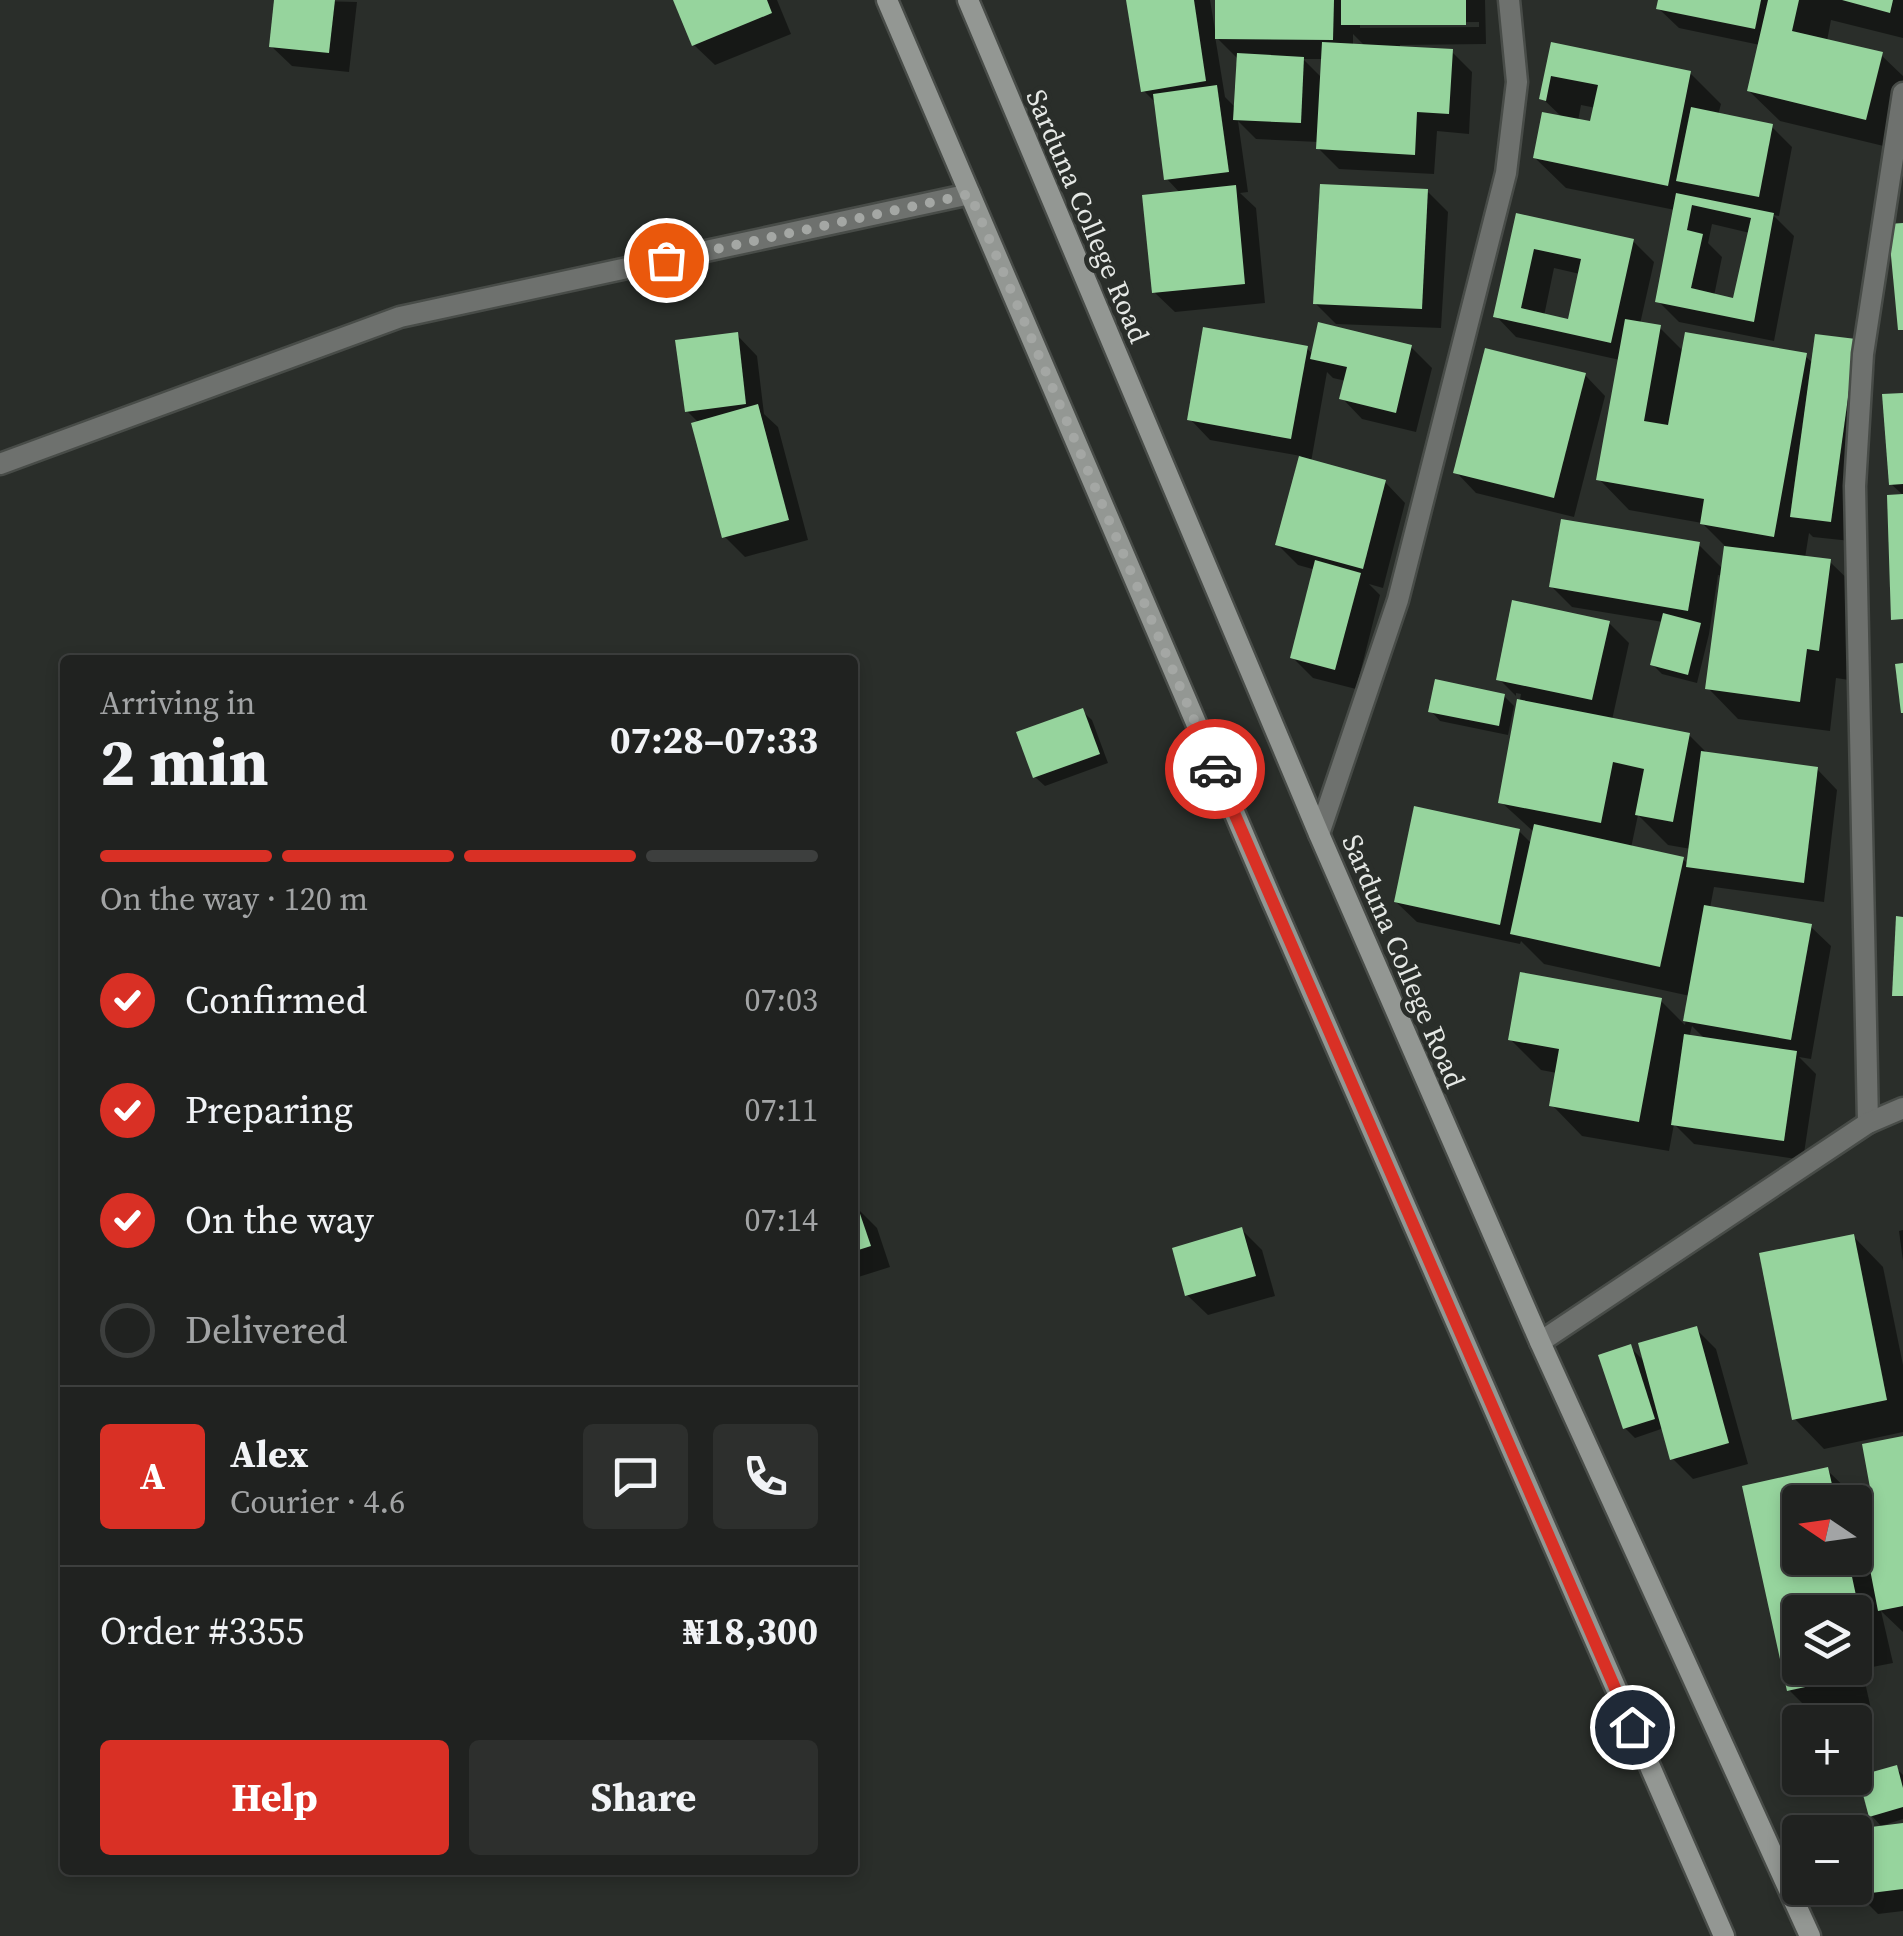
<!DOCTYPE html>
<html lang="en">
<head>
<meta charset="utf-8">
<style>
  :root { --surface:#202220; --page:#2d2f2d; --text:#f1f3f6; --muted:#a2a4a5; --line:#3d3f3e; --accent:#d93025 }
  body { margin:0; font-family:"Source Serif 4",serif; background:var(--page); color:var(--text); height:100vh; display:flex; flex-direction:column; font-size:38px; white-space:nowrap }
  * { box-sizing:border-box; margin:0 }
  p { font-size:32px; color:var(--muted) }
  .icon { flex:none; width:55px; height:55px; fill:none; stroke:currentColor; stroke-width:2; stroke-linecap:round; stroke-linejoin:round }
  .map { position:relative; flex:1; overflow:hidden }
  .details { position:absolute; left:60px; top:655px; width:798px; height:1220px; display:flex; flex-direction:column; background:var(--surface); border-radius:10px; box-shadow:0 5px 15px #0003,0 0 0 2px var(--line) }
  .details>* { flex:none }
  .needle { width:65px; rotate:283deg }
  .tools { position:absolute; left:1782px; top:1485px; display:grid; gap:20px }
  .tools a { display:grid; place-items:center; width:90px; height:90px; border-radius:10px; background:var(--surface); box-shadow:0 5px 15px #0003,0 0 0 2px var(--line); font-size:50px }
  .pin { position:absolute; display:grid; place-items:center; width:85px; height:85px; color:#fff; margin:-42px; border:5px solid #fff; border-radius:50%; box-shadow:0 2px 10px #0007 }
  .courier { position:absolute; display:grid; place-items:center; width:100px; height:100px; margin:-50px; border:8px solid #d93025; border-radius:50%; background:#fff; color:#222; box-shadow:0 2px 12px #0007 }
  .overview em { font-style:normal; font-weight:700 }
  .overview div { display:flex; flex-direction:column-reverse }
  .overview { display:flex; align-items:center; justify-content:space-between; height:170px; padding:0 40px }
  h1 { font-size:65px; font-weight:700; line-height:75px }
  .bar { display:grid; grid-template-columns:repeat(4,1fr); gap:15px 10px; align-content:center; height:120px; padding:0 40px }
  .bar i { height:12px; border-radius:8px; background:var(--line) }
  .bar .on { background:var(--accent) }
  .bar p { grid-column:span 4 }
  .line { display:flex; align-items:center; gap:25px; padding:0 40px; border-top:2px solid var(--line) }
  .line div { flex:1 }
  .round { display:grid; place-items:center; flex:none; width:105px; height:105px; border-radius:10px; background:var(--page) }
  ol { padding:0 40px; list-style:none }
  li { display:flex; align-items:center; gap:30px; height:110px }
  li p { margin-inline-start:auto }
  li .icon { padding:10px; border-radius:50%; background:var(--accent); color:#fff; stroke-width:4 }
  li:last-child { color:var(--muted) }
  li i { width:55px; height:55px; border:5px solid var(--line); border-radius:50% }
  .cta { display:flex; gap:20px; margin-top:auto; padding:20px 40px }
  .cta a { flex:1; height:115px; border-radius:10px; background:var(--accent); color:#fff; font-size:40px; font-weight:700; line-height:115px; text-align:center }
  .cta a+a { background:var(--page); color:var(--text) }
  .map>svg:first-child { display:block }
  .shadow { fill:#0007; fill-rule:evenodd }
  .building { fill:#96d49d; fill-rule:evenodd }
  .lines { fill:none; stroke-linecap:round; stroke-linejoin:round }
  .lane-casing { stroke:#484c48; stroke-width:25 }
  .street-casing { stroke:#484c48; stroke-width:25 }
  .secondary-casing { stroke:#484c48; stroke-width:25 }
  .lane { stroke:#6e716e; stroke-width:20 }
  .street { stroke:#6e716e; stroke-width:20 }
  .secondary { stroke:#939793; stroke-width:20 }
  .done { stroke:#a4a7a4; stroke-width:10; stroke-dasharray:0 18 }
  .route { stroke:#d93025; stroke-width:12 }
  .labels { text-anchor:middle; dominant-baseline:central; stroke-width:10; stroke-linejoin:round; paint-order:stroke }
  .street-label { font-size:28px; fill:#e5e8e5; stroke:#2a2e2a }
</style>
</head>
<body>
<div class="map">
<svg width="1903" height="1936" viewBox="0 0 1903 1936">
  <rect width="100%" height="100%" fill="#2a2e2a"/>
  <g class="shadow">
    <polygon points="277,0 357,2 349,72 292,66 271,46"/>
    <polygon points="676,0 777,0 791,34 715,65 694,45"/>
    <path d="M 1129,0 L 1210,0 L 1215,30 L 1218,30 L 1218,0 L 1485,0 L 1486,44 L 1400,45 L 1400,49 L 1452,52 L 1472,72 L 1469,134 L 1437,131 L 1434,174 L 1339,169 L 1318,148 L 1319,142 L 1256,139 L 1238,121 L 1248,192 L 1240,193 L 1256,208 L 1265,303 L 1175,312 L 1154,292 L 1181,194 L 1167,179 L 1157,104 L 1144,91 ZM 1479,22 L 1479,27 L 1360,28 L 1360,23 ZM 1353,34 L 1366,47 L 1353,46 ZM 1215,36 L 1239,60 L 1236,108 L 1225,97 ZM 1303,59 L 1324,59 L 1323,79 Z"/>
    <polygon points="1660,0 1903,0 1903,38 1831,20 1827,41 1881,55 1903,76 1903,121 1896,149 1780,121 1749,91 1760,45 1679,28 1658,8"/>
    <path d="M 1553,45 L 1690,73 L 1721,104 L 1718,115 L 1771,126 L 1792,147 L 1779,216 L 1773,215 L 1794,236 L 1774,341 L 1679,322 L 1658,301 L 1675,210 L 1566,188 L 1535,158 L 1563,118 L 1542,98 ZM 1581,105 L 1596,108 L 1592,124 L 1578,121 ZM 1712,224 L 1750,233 L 1735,301 L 1714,296 L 1722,257 L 1708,243 Z"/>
    <polygon points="1427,191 1448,212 1441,328 1336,324 1315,303"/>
    <path d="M 1518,216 L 1633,241 L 1654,262 L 1640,324 L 1660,328 L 1684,352 L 1805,356 L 1813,363 L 1855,341 L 1875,362 L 1851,541 L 1813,537 L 1809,533 L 1805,558 L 1830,562 L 1861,592 L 1849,680 L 1836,678 L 1830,731 L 1738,719 L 1708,688 L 1722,576 L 1718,575 L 1709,634 L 1697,683 L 1662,674 L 1652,664 L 1663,622 L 1572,607 L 1552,587 L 1699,545 L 1723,569 L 1726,547 L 1702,523 L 1629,510 L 1599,479 L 1620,360 L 1516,337 L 1496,316 ZM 1554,268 L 1580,274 L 1570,322 L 1544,316 Z"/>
    <polygon points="737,335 757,356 764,414 778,427 808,540 745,557 724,536 699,423 687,411"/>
    <polygon points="1411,347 1432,368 1416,432 1362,419 1342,398 1346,381 1333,378 1327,372 1311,462 1385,482 1405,503 1383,588 1369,584 1380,595 1356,689 1313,678 1293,658 1316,570 1298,565 1277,544 1301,456 1210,440 1190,419 1307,348 1313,355"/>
    <polygon points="1585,375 1605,396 1574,517 1476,493 1456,472"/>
    <polygon points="1903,395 1903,495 1891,484"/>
    <path d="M 1609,623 L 1629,643 L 1612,720 L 1689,735 L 1709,755 L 1817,769 L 1837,790 L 1824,902 L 1714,887 L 1710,908 L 1810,926 L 1831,946 L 1811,1059 L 1799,1057 L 1816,1074 L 1803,1160 L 1694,1144 L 1674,1124 L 1669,1151 L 1582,1136 L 1552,1105 L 1557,1073 L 1541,1070 L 1511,1040 L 1660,1000 L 1685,1025 L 1690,996 L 1544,964 L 1521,941 L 1520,944 L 1417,922 L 1396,902 L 1519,831 L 1532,844 L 1535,833 L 1501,802 L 1521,694 L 1516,693 L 1516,696 L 1499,679 ZM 1638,815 L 1668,845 L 1691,849 L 1689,865 L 1683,859 L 1631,848 ZM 1692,1026 L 1706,1040 L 1689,1038 Z"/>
    <polygon points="1504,696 1514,706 1508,735 1440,721 1431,711"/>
    <polygon points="1082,711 1092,720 1108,763 1045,786 1035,777"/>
    <polygon points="857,1208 877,1228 890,1267 852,1279 852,1209"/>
    <polygon points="1242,1230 1262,1250 1275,1296 1208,1315 1187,1295"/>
    <polygon points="1903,1230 1903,1261 1899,1231"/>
    <polygon points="1853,1236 1883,1267 1903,1365 1903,1432 1824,1449 1794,1418"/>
    <polygon points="1696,1329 1716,1349 1748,1464 1693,1479 1673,1459 1664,1428 1635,1438 1625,1428 1630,1347 1646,1363"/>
    <path d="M 1903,1439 L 1903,1632 L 1881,1611 L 1893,1663 L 1862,1669 L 1871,1709 L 1819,1720 L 1789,1690 L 1745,1488 L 1827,1470 L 1858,1500 L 1860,1510 L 1876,1506 ZM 1800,1502 L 1855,1502 L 1855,1558 L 1800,1558 ZM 1800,1612 L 1855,1612 L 1855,1668 L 1800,1668 Z"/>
    <polygon points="1896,1768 1903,1775 1903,1819 1881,1826 1872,1816"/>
    <polygon points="1903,1826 1903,1911 1878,1914 1858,1894 1855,1832 1851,1832"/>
  </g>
  <g class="building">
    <polygon points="274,0 335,0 329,53 269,47"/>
    <polygon points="673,0 767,0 772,13 692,46"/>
    <polygon points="1126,0 1194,0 1206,81 1141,92"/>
    <polygon points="1215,0 1334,0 1333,40 1215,39"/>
    <rect x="1341" y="0" width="125" height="25"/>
    <polygon points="1658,0 1761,0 1755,29 1656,9"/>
    <polygon points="1768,0 1799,0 1792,31 1883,52 1866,120 1747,91"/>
    <polygon points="1842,0 1893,0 1890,13"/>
    <polygon points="1322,42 1453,49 1449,114 1417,112 1415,155 1316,149"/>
    <polygon points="1551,42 1691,71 1668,186 1533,158 1542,112 1590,121 1598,85 1551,76 1546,101 1539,99"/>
    <polygon points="1237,53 1304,57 1301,123 1233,120"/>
    <polygon points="1217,85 1229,172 1164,180 1153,94"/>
    <polygon points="1691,107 1773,124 1759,197 1676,181"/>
    <polygon points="1320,184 1428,189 1422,309 1313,304"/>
    <polygon points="1236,185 1245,284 1152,293 1142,195"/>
    <path d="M 1676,193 L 1774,213 L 1754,322 L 1655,302 ZM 1692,205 L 1751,218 L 1733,298 L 1691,288 L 1703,234 L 1687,230 Z"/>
    <path d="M 1516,213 L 1634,239 L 1611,343 L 1493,317 ZM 1534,249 L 1581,259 L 1568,319 L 1521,308 Z"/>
    <polygon points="1903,223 1903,330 1898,330 1888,224"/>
    <polygon points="1625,319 1661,325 1644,421 1668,425 1685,332 1807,353 1774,537 1700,524 1704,499 1596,480"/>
    <polygon points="1318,322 1412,345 1396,413 1339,399 1347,367 1310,359"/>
    <polygon points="1203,327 1308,346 1291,439 1187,420"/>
    <polygon points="738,332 746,404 685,412 675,340"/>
    <polygon points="1815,334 1856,339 1831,522 1790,517"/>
    <polygon points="1485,348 1586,373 1554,498 1453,473"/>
    <polygon points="1903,393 1903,484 1889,485 1882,394"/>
    <polygon points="758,404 789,520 722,538 691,423"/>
    <polygon points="1299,456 1386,480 1363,569 1275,545"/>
    <polygon points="1903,494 1903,619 1891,620 1887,495"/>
    <polygon points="1561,519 1700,542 1688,611 1549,587"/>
    <polygon points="1724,546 1831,559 1819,651 1807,649 1800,702 1705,689"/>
    <polygon points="1315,560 1361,573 1335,670 1290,658"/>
    <polygon points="1512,600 1610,621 1592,700 1496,680"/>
    <polygon points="1663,613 1701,623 1688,675 1650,665"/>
    <polygon points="1903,663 1903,713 1901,713 1895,664"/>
    <polygon points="1435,679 1505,694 1499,726 1428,712"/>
    <polygon points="1517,699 1690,733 1673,822 1635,815 1644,769 1613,762 1601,823 1498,803"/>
    <polygon points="1083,708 1100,754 1033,778 1016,732"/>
    <polygon points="1701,751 1818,767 1804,883 1686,867"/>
    <polygon points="1414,806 1520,829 1500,925 1394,902"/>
    <polygon points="1534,824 1684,857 1660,967 1510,934"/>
    <polygon points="1704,905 1812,924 1791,1040 1683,1021"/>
    <polygon points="1896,916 1903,917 1903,996 1892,996"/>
    <polygon points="1520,972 1662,998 1639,1122 1549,1106 1559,1049 1508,1040"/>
    <polygon points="1684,1034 1797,1051 1784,1141 1671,1125"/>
    <polygon points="857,1205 871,1246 852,1252 852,1206"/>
    <polygon points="1242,1227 1256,1276 1185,1296 1172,1248"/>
    <polygon points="1854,1234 1887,1400 1792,1420 1759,1253"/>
    <polygon points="1697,1326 1729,1443 1670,1460 1638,1343"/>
    <polygon points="1631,1344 1655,1419 1623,1429 1598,1355"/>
    <polygon points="1903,1436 1903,1606 1878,1611 1858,1507 1873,1504 1862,1444"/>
    <polygon points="1828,1467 1836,1502 1800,1502 1800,1558 1848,1558 1864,1633 1855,1635 1855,1612 1800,1612 1800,1668 1840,1668 1842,1679 1787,1691 1742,1486"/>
    <polygon points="1897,1765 1903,1788 1903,1807 1869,1817 1858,1776"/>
    <polygon points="1903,1823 1903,1889 1855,1895 1855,1829"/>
  </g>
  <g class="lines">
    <g class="lane-casing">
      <polyline id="lane" points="0,464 400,317 970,194"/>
    </g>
    <g class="street-casing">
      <g id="street">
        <polyline points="1319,834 1398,600 1506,173 1517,82 1509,0"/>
        <polyline points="1868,1123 1855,486 1863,354 1903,93"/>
        <polyline points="1540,1342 1868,1123 1903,1108"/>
      </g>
    </g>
    <g class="secondary-casing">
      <g id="secondary">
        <polyline points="887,0 1270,896 1724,1936"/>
        <polyline points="968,0 1319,834 1540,1342 1810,1936"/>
      </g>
    </g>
    <use href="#lane" class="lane"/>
    <use href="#street" class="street"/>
    <use href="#secondary" class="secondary"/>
  </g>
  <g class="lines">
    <polyline class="done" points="666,260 970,194 1215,769"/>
    <polyline class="route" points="1215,769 1632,1727"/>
  </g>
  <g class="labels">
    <g class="street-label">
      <text transform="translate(1088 216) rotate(67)">Sarduna College Road</text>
      <text transform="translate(1404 961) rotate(67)">Sarduna College Road</text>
    </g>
  </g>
</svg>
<div class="tools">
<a><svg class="needle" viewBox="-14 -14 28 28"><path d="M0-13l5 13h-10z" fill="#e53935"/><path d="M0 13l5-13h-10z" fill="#a2a4a5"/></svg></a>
<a><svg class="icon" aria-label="layers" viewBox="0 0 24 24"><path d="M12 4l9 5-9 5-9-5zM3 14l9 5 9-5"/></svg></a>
<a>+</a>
<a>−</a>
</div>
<div class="pin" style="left:666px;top:260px;background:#ea580c"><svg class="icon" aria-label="bag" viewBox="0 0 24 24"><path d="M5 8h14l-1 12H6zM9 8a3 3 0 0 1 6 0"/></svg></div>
<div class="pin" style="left:1632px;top:1727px;background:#1f2937"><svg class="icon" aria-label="home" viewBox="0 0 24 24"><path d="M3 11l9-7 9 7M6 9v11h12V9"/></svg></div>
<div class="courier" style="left:1215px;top:769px"><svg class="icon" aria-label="car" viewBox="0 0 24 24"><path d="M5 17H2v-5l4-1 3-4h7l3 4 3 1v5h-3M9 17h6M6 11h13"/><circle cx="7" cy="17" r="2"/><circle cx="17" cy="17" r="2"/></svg></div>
<section class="details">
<div class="overview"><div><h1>2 min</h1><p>Arriving in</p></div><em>07:28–07:33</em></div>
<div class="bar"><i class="on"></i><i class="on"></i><i class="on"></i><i></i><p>On the way · 120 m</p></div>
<ol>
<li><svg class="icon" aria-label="check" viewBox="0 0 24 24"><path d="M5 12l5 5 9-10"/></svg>Confirmed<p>07:03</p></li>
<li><svg class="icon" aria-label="check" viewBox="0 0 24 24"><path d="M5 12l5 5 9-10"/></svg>Preparing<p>07:11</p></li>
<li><svg class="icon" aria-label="check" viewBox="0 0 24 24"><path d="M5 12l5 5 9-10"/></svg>On the way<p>07:14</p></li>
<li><i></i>Delivered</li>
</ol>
<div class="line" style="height:180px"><b class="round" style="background:var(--accent);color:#fff">A</b><div><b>Alex</b><p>Courier · 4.6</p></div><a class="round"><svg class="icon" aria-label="chat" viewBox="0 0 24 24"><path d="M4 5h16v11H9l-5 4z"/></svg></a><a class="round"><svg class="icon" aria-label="phone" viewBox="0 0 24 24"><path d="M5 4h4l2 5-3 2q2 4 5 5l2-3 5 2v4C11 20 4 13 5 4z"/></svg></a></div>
<div class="line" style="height:130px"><div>Order #3355</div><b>₦18,300</b></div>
<div class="cta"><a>Help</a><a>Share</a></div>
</section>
</div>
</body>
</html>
